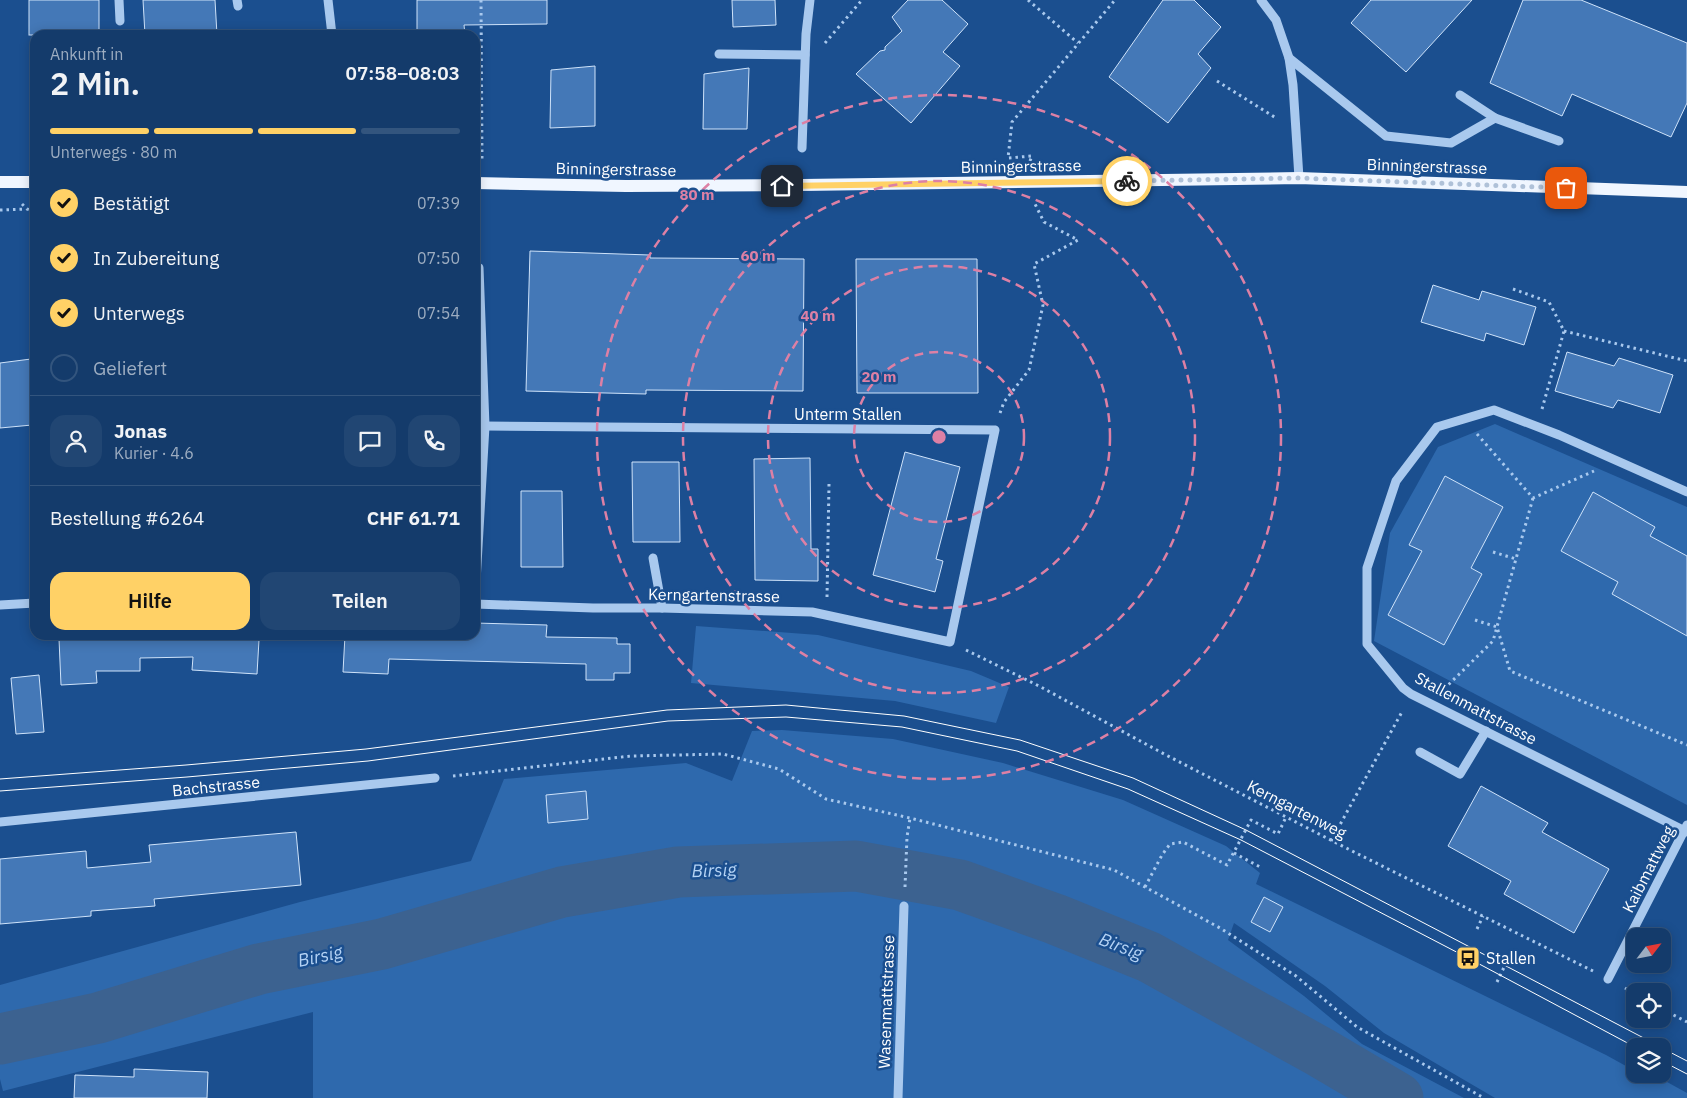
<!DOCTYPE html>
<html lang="de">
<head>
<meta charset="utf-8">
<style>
  :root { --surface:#143b6b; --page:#214673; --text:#f1f3f6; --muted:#9dadc1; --line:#33557e; --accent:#ffd166 }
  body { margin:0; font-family:"IBM Plex Sans",sans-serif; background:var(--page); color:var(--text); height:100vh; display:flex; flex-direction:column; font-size:19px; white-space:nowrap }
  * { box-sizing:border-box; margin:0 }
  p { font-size:16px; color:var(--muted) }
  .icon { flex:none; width:28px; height:28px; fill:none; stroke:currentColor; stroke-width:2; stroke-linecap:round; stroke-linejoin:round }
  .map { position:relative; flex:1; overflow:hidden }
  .sheet { position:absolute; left:30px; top:30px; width:450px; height:610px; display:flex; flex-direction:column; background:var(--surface); border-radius:15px; box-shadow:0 2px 12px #0003,0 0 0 1px var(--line) }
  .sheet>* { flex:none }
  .needle { width:32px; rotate:58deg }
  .tools { position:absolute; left:1626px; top:928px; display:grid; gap:10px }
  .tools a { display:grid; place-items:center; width:45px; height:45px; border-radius:10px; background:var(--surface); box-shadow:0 2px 12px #0003,0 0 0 1px var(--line); font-size:25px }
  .pin { position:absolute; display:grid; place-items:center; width:42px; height:42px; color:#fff; margin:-21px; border-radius:10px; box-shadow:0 2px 8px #0006 }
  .courier { position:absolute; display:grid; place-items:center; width:50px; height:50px; margin:-25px; border:4px solid #ffd166; border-radius:50%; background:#fff; color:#222; box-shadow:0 1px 6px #0007 }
  .headline em { font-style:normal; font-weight:600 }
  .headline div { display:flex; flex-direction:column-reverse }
  .headline { display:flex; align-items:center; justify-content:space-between; height:85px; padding:0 20px }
  h1 { font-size:32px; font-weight:600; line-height:38px }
  .bar { display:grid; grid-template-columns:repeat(4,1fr); gap:8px 5px; align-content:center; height:60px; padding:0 20px }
  .bar i { height:6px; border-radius:4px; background:var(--line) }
  .bar .current { background:var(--accent) }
  .bar p { grid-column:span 4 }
  .line { display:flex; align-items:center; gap:12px; padding:0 20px; border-top:1px solid var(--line) }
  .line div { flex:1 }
  .round { display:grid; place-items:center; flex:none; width:52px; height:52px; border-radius:15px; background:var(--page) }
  ol { padding:0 20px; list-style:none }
  li { display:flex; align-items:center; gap:15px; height:55px }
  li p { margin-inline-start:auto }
  li .icon { padding:5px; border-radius:50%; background:var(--accent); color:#111; stroke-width:4 }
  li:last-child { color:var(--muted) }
  li i { width:28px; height:28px; border:2px solid var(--line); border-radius:50% }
  .cta { display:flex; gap:10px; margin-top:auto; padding:10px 20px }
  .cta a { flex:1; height:58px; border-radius:15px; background:var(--accent); color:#111; font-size:20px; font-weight:600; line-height:58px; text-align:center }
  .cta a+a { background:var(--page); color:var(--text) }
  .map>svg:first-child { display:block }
  .green { fill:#2e69ad }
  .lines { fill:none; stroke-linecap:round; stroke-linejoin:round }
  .river { stroke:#3c6290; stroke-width:51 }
  .building { fill:#4478b7; stroke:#cfe3fa }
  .path { stroke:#a9c9ee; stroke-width:3; stroke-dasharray:2.5 4; stroke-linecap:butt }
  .minor { stroke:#a9c9ee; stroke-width:9 }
  .major { stroke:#f0f6ff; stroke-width:12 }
  .tram { stroke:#fff; stroke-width:1 }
  .done { stroke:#afc1d8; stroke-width:5; stroke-dasharray:0 9 }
  .route { stroke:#ffd166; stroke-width:6 }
  .ring { fill:none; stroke:#dd80a5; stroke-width:2.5; stroke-dasharray:9 6 }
  .labels { text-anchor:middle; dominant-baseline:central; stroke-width:5; stroke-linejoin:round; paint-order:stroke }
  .street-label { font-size:16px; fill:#fff; stroke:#1b4f8f }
  .poi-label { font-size:16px; fill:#fff; stroke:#1b4f8f; text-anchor:start }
  .water-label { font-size:18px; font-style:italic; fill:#b5d3f5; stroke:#1b4f8f }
  .centre { fill:#dd80a5; stroke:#1b4f8f; stroke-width:2.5 }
  .ring-label { font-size:15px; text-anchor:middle; font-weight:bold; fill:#dd80a5; stroke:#1b4f8f; stroke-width:5; stroke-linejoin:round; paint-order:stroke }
</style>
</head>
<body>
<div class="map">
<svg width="1687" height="1098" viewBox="0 0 1687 1098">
  <rect width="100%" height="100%" fill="#1b4f8f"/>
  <g class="green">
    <polygon points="1495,424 1687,507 1687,805 1374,641 1390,533 1438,447"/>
    <polygon points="696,626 818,635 971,671 1009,687 996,723 895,701 691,683"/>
    <polygon points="782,730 893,739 1003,763 1123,800 1226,846 1260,873 1256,884 1606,1055 1635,1071 1635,1074 1658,1077 1687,1093 1687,1098 1495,1098 1384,1033 1325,986 1234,923 1228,940 1304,996 1362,1044 1464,1098 313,1098 313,1012 3,1091 0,1079 0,985 300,902 471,861 504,779 686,763 732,781 752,731"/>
  </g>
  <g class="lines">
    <polyline class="river" points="0,1039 98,1018 259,969 382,944 562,892 678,872 856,866 960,885 1055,919 1149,957 1320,1052 1398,1098"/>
  </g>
  <g class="building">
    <rect x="29" y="0" width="70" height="35"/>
    <polygon points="143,0 215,0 217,35 145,35"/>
    <polygon points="417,0 547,0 547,24 464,25 465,35 417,35"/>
    <polygon points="732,0 775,0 776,25 733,27"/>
    <polygon points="908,0 942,0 968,24 943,52 960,66 911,123 856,74 880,51 885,50 885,47 902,31 892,17"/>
    <polygon points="1163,0 1194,0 1221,27 1198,54 1211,68 1168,123 1109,77"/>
    <polygon points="1371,0 1472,0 1406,72 1351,23"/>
    <polygon points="1523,0 1581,0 1687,43 1687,103 1671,137 1572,94 1562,116 1490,83"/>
    <polygon points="595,66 595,126 550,128 551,70"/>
    <polygon points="749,68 747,129 703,129 704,74"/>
    <polygon points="530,251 650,255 650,258 804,259 803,391 646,390 646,394 526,391"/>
    <polygon points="856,259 977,259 978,393 857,393"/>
    <polygon points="1433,285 1479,300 1482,291 1536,307 1524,345 1486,333 1484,341 1421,322"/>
    <polygon points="1567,352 1614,366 1619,358 1673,375 1660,413 1618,400 1613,408 1555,391"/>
    <polygon points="31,359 32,425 0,428 0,363"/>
    <polygon points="905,452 960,467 936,559 943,561 935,592 873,575"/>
    <polygon points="810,458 811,549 818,549 818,581 755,580 754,459"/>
    <polygon points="632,462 679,462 680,542 633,542"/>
    <polygon points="1445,476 1503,507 1471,568 1482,574 1444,645 1388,615 1422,551 1409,545"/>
    <polygon points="521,491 562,491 563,567 521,567"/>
    <polygon points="1593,492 1655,527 1650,536 1687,556 1687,636 1612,594 1618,582 1561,551"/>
    <polygon points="475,623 547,625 546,637 617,638 617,644 630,644 630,673 614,673 614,680 586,680 586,664 389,659 388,674 343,672 345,635 475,635"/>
    <polygon points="130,635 247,635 247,639 259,640 257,674 192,670 193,657 140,658 140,671 96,671 97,683 61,685 59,639"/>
    <polygon points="39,675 44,732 16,734 11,678"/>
    <polygon points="1481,786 1548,823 1542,832 1609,869 1574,933 1504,894 1511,881 1448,846"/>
    <polygon points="586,791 588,819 548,823 546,795"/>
    <polygon points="296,832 301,885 154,899 155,906 91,911 91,916 0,924 0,859 86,851 87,868 151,862 149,845"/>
    <polygon points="1264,897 1283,907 1270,932 1251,922"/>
    <polygon points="134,1069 208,1072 207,1098 74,1098 75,1075 134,1077"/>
  </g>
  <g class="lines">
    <g class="path">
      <polyline points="481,0 482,162"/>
      <polyline points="1028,0 1078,43"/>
      <polyline points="825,43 862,0"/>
      <polyline points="1217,81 1276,118"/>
      <polyline points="1030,161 1032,156 1008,158 1012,122 1115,0"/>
      <polyline points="22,204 27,209 35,212"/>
      <polyline points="0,210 26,209"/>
      <polyline points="1513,289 1549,302 1564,331 1542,409"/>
      <polyline points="1564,331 1687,361"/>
      <polyline points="1000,413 1004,402 1029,370 1043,305 1034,264 1078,240 1044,222 1034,202"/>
      <polyline points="1477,434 1533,498 1594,471"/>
      <polyline points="1493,552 1516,559"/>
      <polyline points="827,597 829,484"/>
      <polyline points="1475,620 1497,627 1510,671 1687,745"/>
      <polyline points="966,650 1039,686 1166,755 1352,851 1593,971"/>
      <polyline points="1444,689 1493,641 1533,498"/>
      <polyline points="453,776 631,756 723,754 779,769 826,799 910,818 1114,870 1220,928 1296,976 1357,1027 1484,1098"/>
      <polyline points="1331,841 1403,710"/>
      <polyline points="1234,853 1262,868"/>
      <polyline points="905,887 907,837 910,818"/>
      <polyline points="1145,887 1162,855 1170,844 1183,842 1227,865 1251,820 1278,834 1286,817"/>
      <polyline points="1477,929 1483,916"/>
      <polyline points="1497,982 1507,961"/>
      <polyline points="1625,988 1635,994"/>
      <polyline points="1662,1009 1687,1022"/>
    </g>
    <g class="minor">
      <polyline points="119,0 120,21"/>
      <polyline points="237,0 238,6"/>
      <polyline points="328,0 332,35"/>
      <polyline points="1261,0 1276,20 1289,58 1293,85 1299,178"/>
      <polyline points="719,54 805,55"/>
      <polyline points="1289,58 1386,136 1451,143 1495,118 1559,141"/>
      <polyline points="1460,95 1495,118"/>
      <polyline points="802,148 806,34 810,0"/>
      <polyline points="475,268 479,268 485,426 475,599"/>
      <polyline points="1687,492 1559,435 1494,410 1437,427 1396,481 1367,568 1367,644 1403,688 1411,694 1687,832"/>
      <polyline points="653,558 662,608"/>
      <polyline points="475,604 593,608 662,608 812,612 950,642 995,430 485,426"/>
      <polyline points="0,605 35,603"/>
      <polyline points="1420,752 1460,774 1486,731"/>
      <polyline points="0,822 435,778"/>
      <polyline points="1608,979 1687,825"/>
      <polyline points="898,1098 904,906"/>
    </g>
    <g class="major">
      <polyline points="0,182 35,182"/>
      <polyline points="475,183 626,186 802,185 1299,178 1687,192"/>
    </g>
    <g class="tram">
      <polyline points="0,779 186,765 366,749 667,710 786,705 904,716 1020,740 1133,778 1246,830 1659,1046"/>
      <polyline points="0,791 187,777 368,761 668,721 786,717 902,727 1017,751 1128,789 1241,840 1468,958 1635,1047"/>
      <polyline points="1662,1048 1687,1061"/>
      <polyline points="1662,1061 1687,1074"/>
    </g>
  </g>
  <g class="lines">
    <polyline class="done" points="1127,181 1298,178 1566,188"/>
    <polyline class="route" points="782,186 1127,181"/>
  </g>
  <g class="ring">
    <circle cx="939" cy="437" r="85"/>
    <circle cx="939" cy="437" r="171"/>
    <circle cx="939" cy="437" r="256"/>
    <circle cx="939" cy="437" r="342"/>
  </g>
  <defs>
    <g id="bus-square" transform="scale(1.25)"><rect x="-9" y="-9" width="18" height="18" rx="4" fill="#ffd166" stroke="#1b4f8f"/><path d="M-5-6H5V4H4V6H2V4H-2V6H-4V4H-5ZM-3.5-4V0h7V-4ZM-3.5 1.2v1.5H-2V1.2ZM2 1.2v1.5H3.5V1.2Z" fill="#111"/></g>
  </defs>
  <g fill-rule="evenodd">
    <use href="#bus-square" x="1468" y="958"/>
  </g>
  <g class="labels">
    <g class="street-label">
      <text transform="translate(1021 166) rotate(-1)">Binningerstrasse</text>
      <text transform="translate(1427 166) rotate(2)">Binningerstrasse</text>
      <text transform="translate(616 169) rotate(1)">Binningerstrasse</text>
      <text x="848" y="414">Unterm Stallen</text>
      <text transform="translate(714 595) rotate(1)">Kerngartenstrasse</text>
      <text transform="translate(1476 708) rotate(28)">Stallenmattstrasse</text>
      <text transform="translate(216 786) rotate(-6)">Bachstrasse</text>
      <text transform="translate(1297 809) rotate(27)">Kerngartenweg</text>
      <text transform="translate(1648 869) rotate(-63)">Kaibmattweg</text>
      <text transform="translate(886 1002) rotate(-88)">Wasenmattstrasse</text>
    </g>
    <g class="poi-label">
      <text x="1486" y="958">Stallen</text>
    </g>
    <g class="water-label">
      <text transform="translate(714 870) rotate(-2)">Birsig</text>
      <text transform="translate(1121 946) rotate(21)">Birsig</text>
      <text transform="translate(320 956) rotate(-12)">Birsig</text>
    </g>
  </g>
  <circle cx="939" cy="437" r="8" class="centre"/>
  <g class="ring-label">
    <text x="697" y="200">80 m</text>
    <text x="758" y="261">60 m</text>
    <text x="818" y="321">40 m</text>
    <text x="879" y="382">20 m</text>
  </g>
</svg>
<div class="tools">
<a><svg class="needle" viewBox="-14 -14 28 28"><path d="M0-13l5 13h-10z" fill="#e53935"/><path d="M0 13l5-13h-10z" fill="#9dadc1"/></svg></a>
<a><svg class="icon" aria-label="locate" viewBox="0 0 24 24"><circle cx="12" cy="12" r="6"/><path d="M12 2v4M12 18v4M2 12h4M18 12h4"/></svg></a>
<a><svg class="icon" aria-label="layers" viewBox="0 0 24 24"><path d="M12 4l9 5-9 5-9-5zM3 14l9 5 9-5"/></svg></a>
</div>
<div class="pin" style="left:1566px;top:188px;background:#ea580c"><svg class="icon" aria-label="bag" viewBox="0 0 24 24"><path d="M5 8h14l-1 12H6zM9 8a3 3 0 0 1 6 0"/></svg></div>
<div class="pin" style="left:782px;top:186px;background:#1f2937"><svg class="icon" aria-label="home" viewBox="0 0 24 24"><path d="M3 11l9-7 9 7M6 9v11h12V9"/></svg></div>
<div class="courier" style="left:1127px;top:181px"><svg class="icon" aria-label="bike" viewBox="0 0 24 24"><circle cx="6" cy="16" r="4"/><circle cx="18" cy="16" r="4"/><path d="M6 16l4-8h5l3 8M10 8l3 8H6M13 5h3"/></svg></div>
<section class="sheet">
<div class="headline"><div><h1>2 Min.</h1><p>Ankunft in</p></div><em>07:58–08:03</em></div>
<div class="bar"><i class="current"></i><i class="current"></i><i class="current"></i><i></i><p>Unterwegs · 80 m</p></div>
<ol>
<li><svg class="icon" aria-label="check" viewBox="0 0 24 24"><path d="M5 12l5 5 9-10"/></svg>Bestätigt<p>07:39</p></li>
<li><svg class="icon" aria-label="check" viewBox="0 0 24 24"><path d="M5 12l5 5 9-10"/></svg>In Zubereitung<p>07:50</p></li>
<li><svg class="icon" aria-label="check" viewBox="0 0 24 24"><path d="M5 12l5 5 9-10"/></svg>Unterwegs<p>07:54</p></li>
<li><i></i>Geliefert</li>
</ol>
<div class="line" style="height:90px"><a class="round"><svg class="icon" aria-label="person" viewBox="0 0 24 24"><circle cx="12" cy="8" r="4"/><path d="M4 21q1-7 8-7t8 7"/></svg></a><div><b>Jonas</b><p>Kurier · 4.6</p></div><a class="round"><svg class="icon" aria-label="chat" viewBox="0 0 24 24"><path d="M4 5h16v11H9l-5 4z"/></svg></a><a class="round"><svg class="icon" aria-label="phone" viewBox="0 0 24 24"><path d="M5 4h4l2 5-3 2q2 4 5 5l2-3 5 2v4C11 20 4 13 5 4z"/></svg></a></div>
<div class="line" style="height:65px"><div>Bestellung #6264</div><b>CHF 61.71</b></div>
<div class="cta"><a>Hilfe</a><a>Teilen</a></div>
</section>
</div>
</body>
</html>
